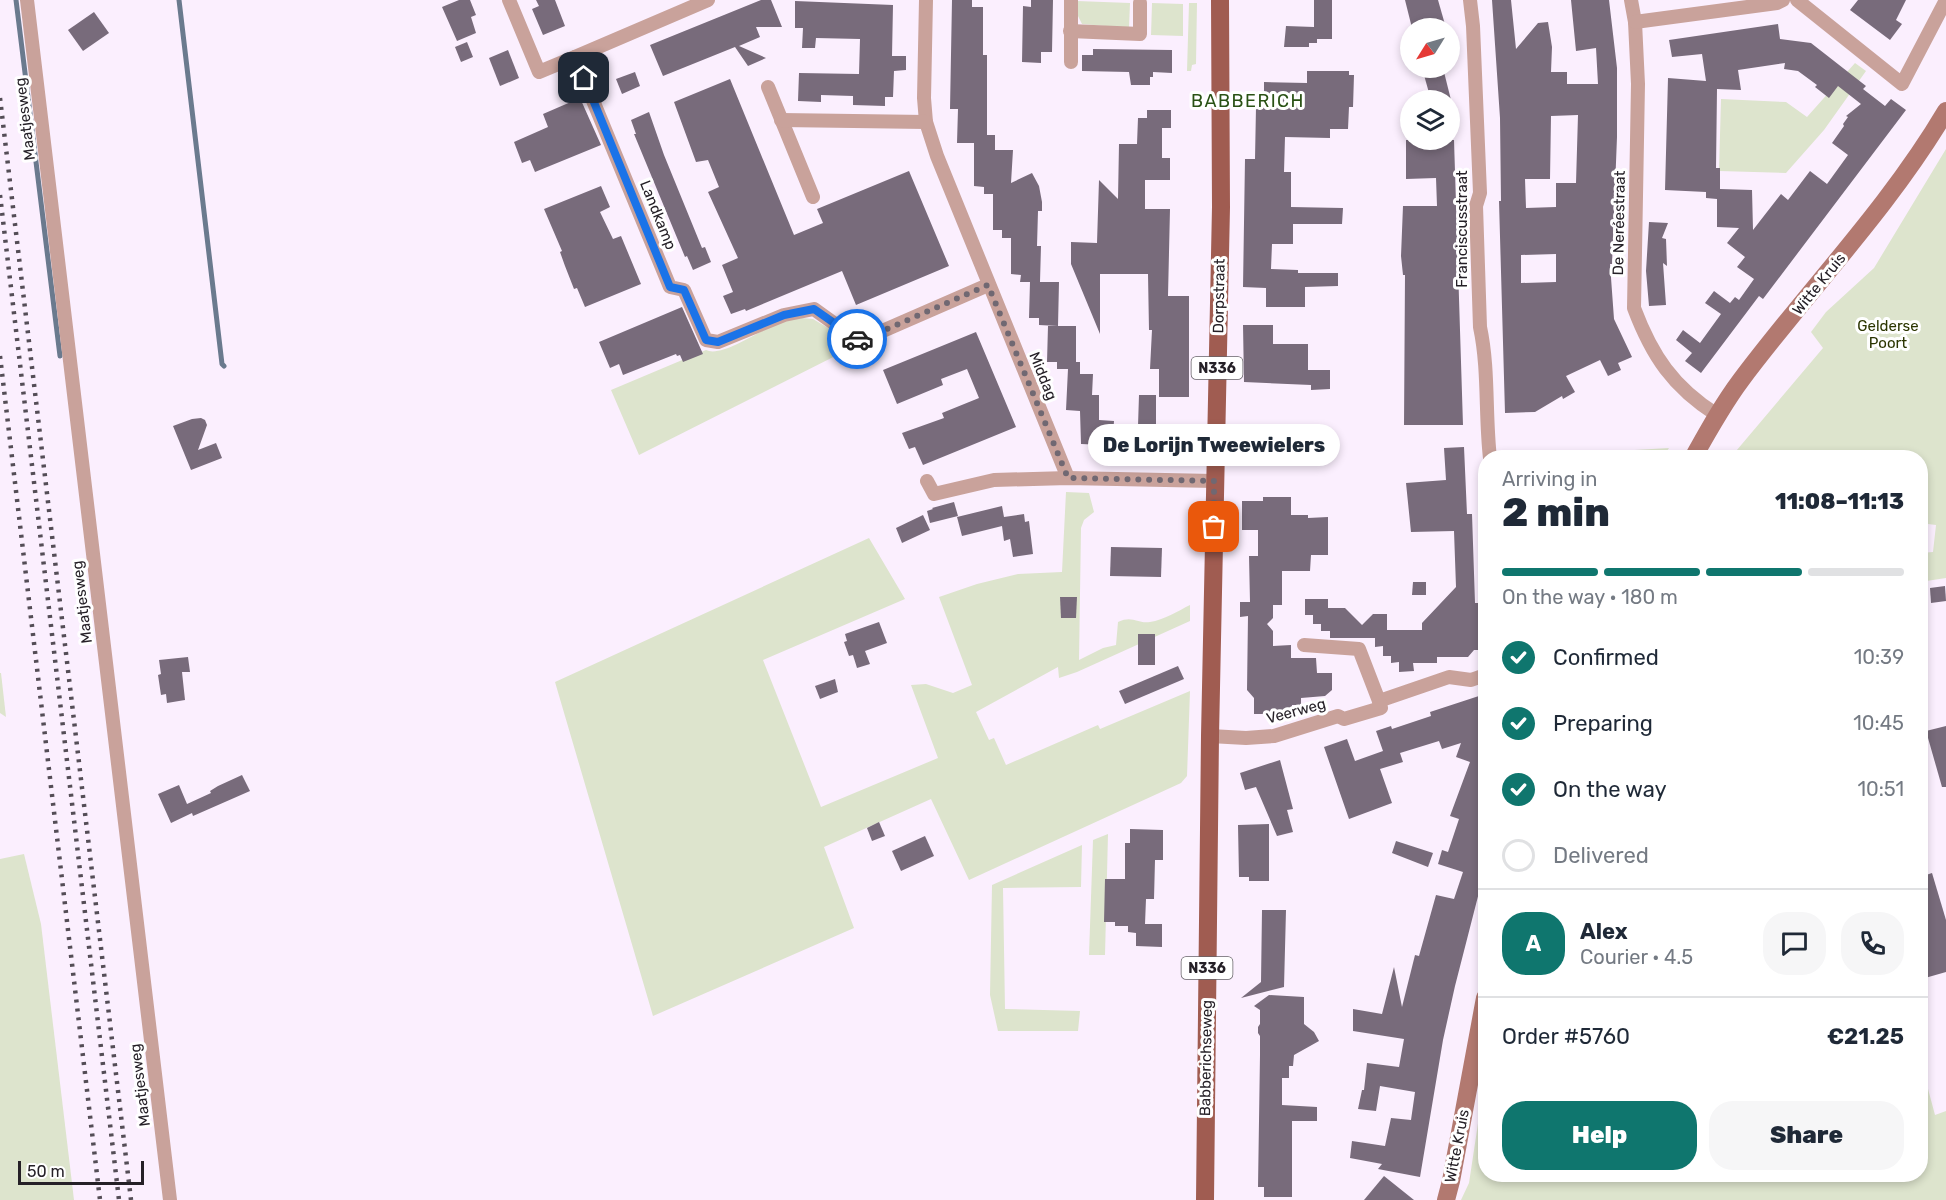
<!DOCTYPE html>
<html lang="en">
<head>
<meta charset="utf-8">
<style>
  :root { --surface:#fff; --page:#f6f6f7; --text:#1f2937; --muted:#747a83; --line:#e0e1e3; --accent:#0f766e }
  body { margin:0; font-family:Rubik,sans-serif; background:var(--page); color:var(--text); height:100vh; display:flex; flex-direction:column; font-size:22px; white-space:nowrap }
  * { box-sizing:border-box; margin:0 }
  p { font-size:20px; color:var(--muted) }
  .icon { flex:none; width:33px; height:33px; fill:none; stroke:currentColor; stroke-width:2; stroke-linecap:round; stroke-linejoin:round }
  .map { position:relative; flex:1; overflow:hidden }
  .details { position:absolute; left:1478px; top:450px; width:450px; height:732px; display:flex; flex-direction:column; background:var(--surface); border-radius:24px; box-shadow:0 3px 9px #0003 }
  .details>* { flex:none }
  .needle { width:39px; rotate:233deg }
  .buttons { position:absolute; left:1400px; top:18px; display:grid; gap:12px }
  .buttons a { display:grid; place-items:center; width:60px; height:60px; border-radius:50%; background:var(--surface); box-shadow:0 3px 9px #0003; font-size:30px }
  .scale { position:absolute; left:18px; bottom:15px; width:126px; box-sizing:border-box; padding-left:6px; border:3px solid #252027; border-top:0; font-size:16px; line-height:21px; white-space:nowrap; color:#252027; -webkit-text-stroke:4px #fff; paint-order:stroke }
  .pin { position:absolute; display:grid; place-items:center; width:51px; height:51px; color:#fff; margin:-26px; border-radius:12px; box-shadow:0 3px 9px #0006 }
  .courier { position:absolute; display:grid; place-items:center; width:60px; height:60px; margin:-30px; border:4px solid #1a73e8; border-radius:50%; background:#fff; color:#222; box-shadow:0 2px 8px #0007 }
  .bubble { position:absolute; height:42px; border-radius:21px; background:var(--surface); box-shadow:0 3px 9px #0003; font-size:20px; font-weight:800; line-height:42px; text-align:center }
  .head em { font-style:normal; font-weight:800 }
  .head div { display:flex; flex-direction:column-reverse }
  .head { display:flex; align-items:center; justify-content:space-between; height:102px; padding:0 24px }
  h1 { font-size:39px; font-weight:800; line-height:45px }
  .bar { display:grid; grid-template-columns:repeat(4,1fr); gap:9px 6px; align-content:center; height:72px; padding:0 24px }
  .bar i { height:8px; border-radius:4px; background:var(--line) }
  .bar .on { background:var(--accent) }
  .bar p { grid-column:span 4 }
  .line { display:flex; align-items:center; gap:15px; padding:0 24px; border-top:2px solid var(--line) }
  .line div { flex:1 }
  .round { display:grid; place-items:center; flex:none; width:63px; height:63px; border-radius:24px; background:var(--page) }
  ol { padding:0 24px; list-style:none }
  li { display:flex; align-items:center; gap:18px; height:66px }
  li p { margin-inline-start:auto }
  li .icon { padding:6px; border-radius:50%; background:var(--accent); color:#fff; stroke-width:4 }
  li:last-child { color:var(--muted) }
  li i { width:33px; height:33px; border:3px solid var(--line); border-radius:50% }
  .button { display:flex; gap:12px; margin-top:auto; padding:12px 24px }
  .button a { flex:1; height:69px; border-radius:24px; background:var(--accent); color:#fff; font-size:24px; font-weight:800; line-height:69px; text-align:center }
  .button a+a { background:var(--page); color:var(--text) }
  .map>svg:first-child { display:block }
  .green { fill:#dde4cd }
  .lines { fill:none; stroke-linecap:round; stroke-linejoin:round }
  .stream { stroke:#6a7a8e; stroke-width:5 }
  .building { fill:#786b7b; fill-rule:evenodd }
  .street { stroke:#c9a29b; stroke-width:14 }
  .secondary { stroke:#b27970; stroke-width:18 }
  .primary { stroke:#a05c51; stroke-width:18 }
  .rail { stroke:#544d56; stroke-width:4.5; stroke-dasharray:3 6; stroke-linecap:butt }
  .done { stroke:#706872; stroke-width:6; stroke-dasharray:0 10.8 }
  .route { stroke:#1a73e8; stroke-width:8 }
  .labels { text-anchor:middle; dominant-baseline:central; stroke-width:6; stroke-linejoin:round; paint-order:stroke }
  .shield { fill:#fff; stroke:#666368; stroke-width:1.5 }
  .shield-label { font-size:14px; font-weight:bold; fill:#252027 }
  .street-label { font-size:15px; fill:#252027; stroke:#fff }
  .park-label { font-size:15px; fill:#2b3500; stroke:#fff }
  .quarter-label { font-size:18px; letter-spacing:1.5px; fill:#2a5215; stroke:#fff }
</style>
</head>
<body>
<div class="map">
<svg width="1946" height="1200" viewBox="0 0 1946 1200">
  <rect width="100%" height="100%" fill="#fbeffe"/>
  <g class="green">
    <polygon points="1077,1 1130,3 1129,28 1082,24 1077,14"/>
    <polygon points="1152,3 1183,4 1183,36 1151,35"/>
    <polygon points="1189,3 1197,3 1196,64 1192,65 1191,71 1187,71"/>
    <polygon points="1855,63 1866,71 1824,130 1786,173 1719,171 1721,99 1786,102 1807,117"/>
    <polygon points="1946,149 1946,578 1920,582 1920,553 1933,552 1936,525 1920,523 1920,458 1731,457 1823,348 1811,332 1826,312 1874,268"/>
    <path d="M 802,318 L 813,319 L 857,345 L 639,455 L 611,390 L 706,350 C 722,358 762,329 779,322 C 786,319 795,319 802,318 Z"/>
    <polygon points="1669,448 1663,457 1590,457 1600,452"/>
    <path d="M 1066,492 L 1089,493 L 1094,512 L 1084,520 L 1081,528 L 1079,660 L 1103,648 L 1116,645 L 1118,622 C 1133,615 1137,624 1150,622 C 1164,620 1178,611 1190,605 L 1190,621 L 1077,672 L 1059,678 L 1058,667 L 976,712 L 989,740 L 994,738 L 1006,765 L 1098,725 L 1100,729 L 1190,691 L 1187,776 L 1181,783 L 969,880 L 931,799 L 824,847 L 854,928 L 653,1016 L 555,682 L 869,538 L 905,599 L 763,660 L 821,807 L 938,758 L 911,685 L 926,684 L 953,693 L 972,685 L 939,597 L 977,584 L 1018,574 L 1062,572 Z"/>
    <polygon points="0,673 1,673 6,717 0,713"/>
    <polygon points="1108,834 1105,955 1089,955 1093,840"/>
    <polygon points="1082,845 1081,887 1003,888 1005,1009 1080,1011 1078,1031 998,1031 990,995 992,885"/>
    <polygon points="24,854 41,924 74,1200 0,1200 0,859"/>
    <polygon points="1920,1059 1935,1115 1946,1111 1946,1200 1461,1200 1469,1183 1485,1077 1485,1174 1920,1174"/>
  </g>
  <g class="lines">
    <g class="stream">
      <polyline points="16,0 60,356"/>
      <polyline points="179,0 222,364 224,366"/>
    </g>
  </g>
  <g class="building">
    <polygon points="459,0 470,0 476,15 471,17 476,33 457,41 442,7"/>
    <polygon points="536,0 555,0 565,26 543,35 532,9 539,6"/>
    <polygon points="761,0 771,0 782,27 756,27 760,37 739,46 766,58 748,66 735,47 663,76 650,45"/>
    <polygon points="952,0 972,0 972,7 983,7 983,55 987,55 987,135 995,135 995,150 1013,150 1011,183 1032,173 1039,186 1042,202 1042,211 1038,211 1037,246 1041,246 1040,282 1020,282 1021,275 1011,274 1011,238 1002,238 1002,230 993,230 993,194 984,194 984,187 974,186 974,143 957,143 958,109 950,109"/>
    <polygon points="1031,0 1053,0 1052,52 1041,52 1041,63 1022,62 1023,6 1031,7"/>
    <polygon points="1314,0 1332,0 1332,39 1317,39 1317,43 1309,43 1309,47 1284,47 1286,26 1314,27"/>
    <polygon points="1405,0 1438,0 1446,28 1412,28"/>
    <path d="M 1492,0 L 1511,0 L 1516,49 L 1538,23 L 1548,22 L 1552,47 L 1551,72 L 1567,72 L 1567,84 L 1598,84 L 1596,48 L 1576,51 L 1571,0 L 1609,0 L 1617,68 L 1617,137 L 1612,264 L 1610,264 L 1614,319 L 1632,357 L 1618,363 L 1621,370 L 1608,376 L 1600,360 L 1566,376 L 1575,392 L 1563,399 L 1562,396 L 1535,412 L 1505,413 L 1499,201 L 1501,201 L 1500,118 ZM 1578,115 L 1576,183 L 1556,183 L 1556,207 L 1526,208 L 1525,179 L 1550,179 L 1551,116 ZM 1556,254 L 1556,282 L 1521,283 L 1521,255 Z"/>
    <polygon points="1858,0 1906,0 1896,20 1902,24 1890,40 1850,10"/>
    <polygon points="795,1 893,5 892,56 906,56 906,70 894,71 893,97 885,97 885,106 853,105 853,96 821,95 821,102 798,101 799,73 859,74 860,39 816,38 815,48 802,48 803,28 795,28"/>
    <polygon points="94,12 109,33 83,51 68,30"/>
    <path d="M 1778,24 L 1780,39 L 1811,43 L 1866,86 L 1863,89 L 1885,106 L 1891,99 L 1906,110 L 1763,299 L 1759,296 L 1701,373 L 1685,361 L 1692,353 L 1676,340 L 1683,330 L 1700,343 L 1721,314 L 1705,303 L 1714,291 L 1730,303 L 1735,297 L 1739,300 L 1754,279 L 1737,267 L 1745,257 L 1727,243 L 1739,228 L 1717,227 L 1717,199 L 1706,198 L 1706,192 L 1665,190 L 1668,78 L 1706,81 L 1702,54 L 1672,57 L 1669,40 ZM 1785,63 L 1784,69 L 1798,71 L 1817,85 L 1815,87 L 1829,98 L 1838,86 L 1861,104 L 1846,116 L 1848,117 L 1843,124 L 1844,126 L 1832,143 L 1848,155 L 1827,184 L 1810,171 L 1788,200 L 1781,194 L 1753,230 L 1752,190 L 1720,189 L 1720,168 L 1716,168 L 1717,89 L 1741,90 L 1738,70 Z"/>
    <polygon points="467,42 473,57 461,62 455,47"/>
    <polygon points="1093,49 1172,50 1172,73 1153,72 1153,77 1150,77 1150,85 1131,85 1129,72 1082,71 1082,55 1093,55"/>
    <polygon points="508,50 519,78 500,86 489,58"/>
    <polygon points="1422,68 1443,68 1451,100 1431,100"/>
    <polygon points="1307,71 1349,71 1349,75 1354,75 1353,107 1349,107 1348,129 1330,129 1330,138 1285,137 1284,172 1291,172 1291,207 1343,208 1342,224 1293,224 1293,244 1272,244 1271,269 1298,270 1298,273 1338,273 1338,286 1305,287 1305,307 1266,307 1266,288 1243,287 1245,159 1255,159 1256,107 1264,107 1264,82 1307,83"/>
    <polygon points="635,72 640,86 622,94 616,79"/>
    <polygon points="730,79 794,235 823,223 817,209 909,171 949,266 856,305 842,271 746,311 745,309 731,314 723,296 733,292 722,265 738,258 708,192 719,187 708,160 696,162 674,102"/>
    <polygon points="580,98 601,145 535,172 530,160 522,163 514,142 548,127 543,114"/>
    <polygon points="1147,110 1171,110 1171,128 1162,128 1162,158 1170,158 1170,180 1145,180 1145,209 1170,209 1168,296 1189,296 1189,397 1159,397 1159,369 1150,369 1152,330 1149,330 1148,274 1100,274 1100,334 1071,264 1071,242 1097,243 1099,180 1118,199 1119,144 1137,144 1138,118 1147,118"/>
    <polygon points="649,112 664,155 702,248 705,247 711,262 693,270 687,256 685,257 634,134 636,134 631,120"/>
    <polygon points="1406,140 1454,140 1463,425 1404,425 1405,275 1403,275 1401,256 1403,206 1437,206 1436,178 1406,179"/>
    <polygon points="601,186 610,207 600,212 613,239 621,236 641,284 585,307 577,288 574,289 565,266 560,252 562,251 544,209"/>
    <polygon points="1649,222 1668,223 1662,238 1666,239 1667,266 1663,263 1666,305 1649,306 1646,271"/>
    <polygon points="1030,282 1059,282 1058,326 1039,325 1039,318 1029,318"/>
    <polygon points="682,307 703,354 683,362 680,355 677,356 676,354 623,375 619,364 610,368 599,342"/>
    <polygon points="1243,325 1273,325 1273,344 1308,344 1308,370 1330,370 1330,389 1311,390 1311,385 1244,382"/>
    <polygon points="1048,326 1076,326 1076,362 1080,362 1080,374 1093,374 1092,395 1099,395 1099,420 1114,421 1113,435 1104,435 1104,445 1081,444 1080,411 1066,410 1068,369 1057,369 1057,362 1047,362"/>
    <polygon points="976,332 1016,427 923,465 915,447 909,449 902,433 944,418 942,413 979,398 967,369 941,379 943,385 897,404 883,370"/>
    <polygon points="1139,395 1156,395 1156,424 1188,424 1188,446 1146,446 1138,426"/>
    <polygon points="201,418 205,420 207,425 198,450 216,443 222,458 191,470 173,426 192,419"/>
    <polygon points="1464,447 1467,514 1472,514 1475,603 1482,603 1482,612 1485,612 1483,650 1474,650 1468,657 1437,657 1437,663 1413,663 1414,671 1399,672 1399,662 1391,663 1391,656 1383,656 1383,646 1375,647 1375,638 1330,638 1330,631 1321,631 1321,624 1313,624 1313,615 1305,615 1305,599 1328,599 1328,608 1345,608 1362,625 1373,614 1387,614 1387,630 1422,630 1422,623 1456,587 1454,531 1411,532 1406,483 1446,480 1444,448"/>
    <polygon points="1263,497 1291,497 1291,515 1308,515 1308,518 1328,517 1328,555 1311,555 1310,571 1282,571 1282,605 1273,605 1273,618 1267,624 1273,631 1273,646 1291,645 1291,658 1316,658 1317,673 1332,673 1332,690 1325,696 1301,698 1301,705 1292,705 1292,714 1254,714 1254,698 1247,690 1248,616 1240,617 1240,602 1250,602 1249,556 1258,556 1258,530 1242,530 1242,501 1263,501"/>
    <polygon points="954,502 958,516 930,523 927,511 933,509 932,508"/>
    <polygon points="1002,506 1004,517 1024,514 1025,522 1029,521 1033,554 1013,557 1010,539 1004,541 1002,526 962,536 957,517"/>
    <polygon points="923,515 930,530 902,543 896,528"/>
    <polygon points="1111,547 1162,548 1161,577 1110,576"/>
    <polygon points="1413,582 1426,582 1426,595 1412,595"/>
    <polygon points="1945,586 1946,601 1931,603 1930,588"/>
    <polygon points="1060,597 1077,597 1076,618 1061,618"/>
    <polygon points="879,622 887,643 865,651 870,664 857,668 853,655 849,656 844,642 847,641 845,634"/>
    <rect x="1138" y="634" width="17" height="31"/>
    <polygon points="188,657 190,672 182,672 185,700 167,703 166,694 161,695 158,675 161,674 159,660"/>
    <polygon points="1178,666 1184,679 1125,704 1119,691"/>
    <polygon points="835,679 838,692 820,699 815,686"/>
    <polygon points="1485,694 1485,869 1455,986 1443,1040 1420,1177 1378,1169 1382,1164 1350,1158 1352,1141 1385,1146 1391,1118 1411,1120 1415,1092 1380,1086 1376,1111 1358,1109 1362,1090 1364,1090 1367,1063 1399,1067 1404,1039 1353,1031 1353,1009 1382,1014 1394,967 1402,1007 1415,955 1419,956 1436,895 1454,899 1463,872 1438,864 1442,850 1448,852 1459,819 1450,816 1470,762 1456,757 1461,743 1442,749 1439,741 1400,753 1403,762 1380,769 1392,803 1349,819 1324,747 1347,739 1355,761 1383,751 1376,731 1391,726 1392,729 1431,716 1430,712"/>
    <polygon points="1946,726 1946,787 1942,787 1926,731"/>
    <polygon points="1280,760 1293,809 1287,810 1293,832 1277,836 1256,787 1245,790 1240,773"/>
    <polygon points="242,775 250,791 193,816 192,813 171,823 158,794 179,785 187,804 211,793 210,791 218,786"/>
    <polygon points="879,822 885,836 872,841 867,828"/>
    <polygon points="1269,824 1269,881 1249,881 1249,877 1239,877 1238,825"/>
    <polygon points="1130,829 1163,830 1163,860 1155,860 1154,899 1146,899 1145,924 1162,924 1162,947 1136,946 1136,933 1128,932 1128,926 1115,926 1115,922 1104,922 1105,879 1125,879 1125,843 1130,843"/>
    <polygon points="925,836 934,856 901,871 892,851"/>
    <polygon points="1396,841 1433,853 1428,867 1392,853"/>
    <polygon points="1932,873 1946,920 1946,972 1925,978 1920,963 1920,877"/>
    <polygon points="1262,910 1286,910 1284,987 1241,998 1261,982"/>
    <polygon points="1269,995 1304,997 1304,1024 1314,1032 1319,1041 1294,1055 1293,1066 1289,1066 1289,1078 1282,1078 1282,1105 1317,1107 1317,1121 1292,1121 1292,1197 1264,1197 1264,1187 1258,1187 1260,1055 1260,1036 1258,1033 1258,1027 1260,1024 1260,1010 1254,1006"/>
    <polygon points="1384,1176 1414,1200 1364,1200"/>
  </g>
  <g class="lines">
    <g class="street">
      <polyline points="27,0 170,1200"/>
      <polyline points="509,0 539,72 575,57"/>
      <polyline points="708,0 575,57 670,287 684,290 706,340 718,342 784,315 814,309 857,340 871,336 988,285"/>
      <polyline points="926,0 924,98 926,122 937,156 1068,478"/>
      <path d="M 1470,0 L 1473,26 L 1480,193 L 1476,206 L 1480,327 C 1489,369 1485,415 1490,458"/>
      <path d="M 1631,0 L 1635,22 L 1638,84 L 1634,308 C 1652,356 1673,387 1717,415"/>
      <polyline points="1797,0 1902,84 1946,0"/>
      <polyline points="1635,22 1777,3 1783,0"/>
      <polyline points="1070,31 1140,34 1140,3"/>
      <polyline points="1071,62 1071,0"/>
      <polyline points="768,87 813,197"/>
      <polyline points="781,120 926,122"/>
      <polyline points="927,481 934,494 994,480 1068,478 1214,481"/>
      <polyline points="1304,645 1359,649 1379,701 1449,677 1471,680 1485,675"/>
      <polyline points="1210,736 1246,738 1274,736 1338,716 1344,719 1381,708 1379,701"/>
    </g>
    <g class="secondary">
      <path d="M 1693,458 C 1708,431 1723,404 1741,380 C 1809,289 1888,209 1946,111"/>
      <polyline points="1446,1200 1451,1181 1485,998"/>
    </g>
    <polyline class="primary" points="1205,1200 1210,736 1221,207 1220,0"/>
    <g class="rail">
      <polyline points="0,98 131,1200"/>
      <polyline points="0,195 119,1200"/>
      <polyline points="0,356 100,1200"/>
    </g>
  </g>
  <g class="lines">
    <polyline class="done" points="857,339 871,336 988,285 1068,478 1214,481 1214,527"/>
    <polyline class="route" points="584,78 670,287 684,290 706,340 718,342 784,315 814,309 857,339"/>
  </g>
  <g class="labels">
    <g class="shield">
      <rect x="1191.5" y="357" width="51" height="22" rx="4.5"/>
      <rect x="1181.5" y="957" width="51" height="22" rx="4.5"/>
    </g>
    <g class="shield-label">
      <text x="1217" y="368">N336</text>
      <text x="1207" y="968">N336</text>
    </g>
    <g class="street-label">
      <text transform="translate(25 119) rotate(-97)">Maatjesweg</text>
      <text transform="translate(658 215) rotate(68)">Landkamp</text>
      <text transform="translate(1619 223) rotate(-89)">De Neréestraat</text>
      <text transform="translate(1462 229) rotate(-90)">Franciscusstraat</text>
      <text transform="translate(1819 284) rotate(-51)">Witte Kruis</text>
      <text transform="translate(1219 296) rotate(-89)">Dorpstraat</text>
      <text transform="translate(1043 376) rotate(68)">Middag</text>
      <text transform="translate(82 602) rotate(-97)">Maatjesweg</text>
      <text transform="translate(1296 711) rotate(-15)">Veerweg</text>
      <text transform="translate(1206 1058) rotate(-89)">Babberichseweg</text>
      <text transform="translate(140 1085) rotate(-97)">Maatjesweg</text>
      <text transform="translate(1457 1146) rotate(-79)">Witte Kruis</text>
    </g>
    <g class="park-label">
      <text x="1888" y="326">Gelderse<tspan x="1888" dy="17">Poort</tspan></text>
    </g>
    <g class="quarter-label">
      <text x="1248" y="101">BABBERICH</text>
    </g>
  </g>
</svg>
<div class="buttons">
<a><svg class="needle" viewBox="-14 -14 28 28"><path d="M0-13l5 13h-10z" fill="#e53935"/><path d="M0 13l5-13h-10z" fill="#747a83"/></svg></a>
<a><svg class="icon" aria-label="layers" viewBox="0 0 24 24"><path d="M12 4l9 5-9 5-9-5zM3 14l9 5 9-5"/></svg></a>
</div>
<div class="scale">50 m</div>
<div class="pin" style="left:1214px;top:527px;background:#ea580c"><svg class="icon" aria-label="bag" viewBox="0 0 24 24"><path d="M5 8h14l-1 12H6zM9 8a3 3 0 0 1 6 0"/></svg></div>
<div class="pin" style="left:584px;top:78px;background:#1f2937"><svg class="icon" aria-label="home" viewBox="0 0 24 24"><path d="M3 11l9-7 9 7M6 9v11h12V9"/></svg></div>
<div class="courier" style="left:857px;top:339px"><svg class="icon" aria-label="car" viewBox="0 0 24 24"><path d="M5 17H2v-5l4-1 3-4h7l3 4 3 1v5h-3M9 17h6M6 11h13"/><circle cx="7" cy="17" r="2"/><circle cx="17" cy="17" r="2"/></svg></div>
<div class="bubble" style="left:1088px;top:424px;width:252px">De Lorijn Tweewielers</div>
<section class="details">
<div class="head"><div><h1>2 min</h1><p>Arriving in</p></div><em>11:08–11:13</em></div>
<div class="bar"><i class="on"></i><i class="on"></i><i class="on"></i><i></i><p>On the way · 180 m</p></div>
<ol>
<li><svg class="icon" aria-label="check" viewBox="0 0 24 24"><path d="M5 12l5 5 9-10"/></svg>Confirmed<p>10:39</p></li>
<li><svg class="icon" aria-label="check" viewBox="0 0 24 24"><path d="M5 12l5 5 9-10"/></svg>Preparing<p>10:45</p></li>
<li><svg class="icon" aria-label="check" viewBox="0 0 24 24"><path d="M5 12l5 5 9-10"/></svg>On the way<p>10:51</p></li>
<li><i></i>Delivered</li>
</ol>
<div class="line" style="height:108px"><b class="round" style="background:var(--accent);color:#fff">A</b><div><b>Alex</b><p>Courier · 4.5</p></div><a class="round"><svg class="icon" aria-label="chat" viewBox="0 0 24 24"><path d="M4 5h16v11H9l-5 4z"/></svg></a><a class="round"><svg class="icon" aria-label="phone" viewBox="0 0 24 24"><path d="M5 4h4l2 5-3 2q2 4 5 5l2-3 5 2v4C11 20 4 13 5 4z"/></svg></a></div>
<div class="line" style="height:78px"><div>Order #5760</div><b>€21.25</b></div>
<div class="button"><a>Help</a><a>Share</a></div>
</section>
</div>
</body>
</html>
